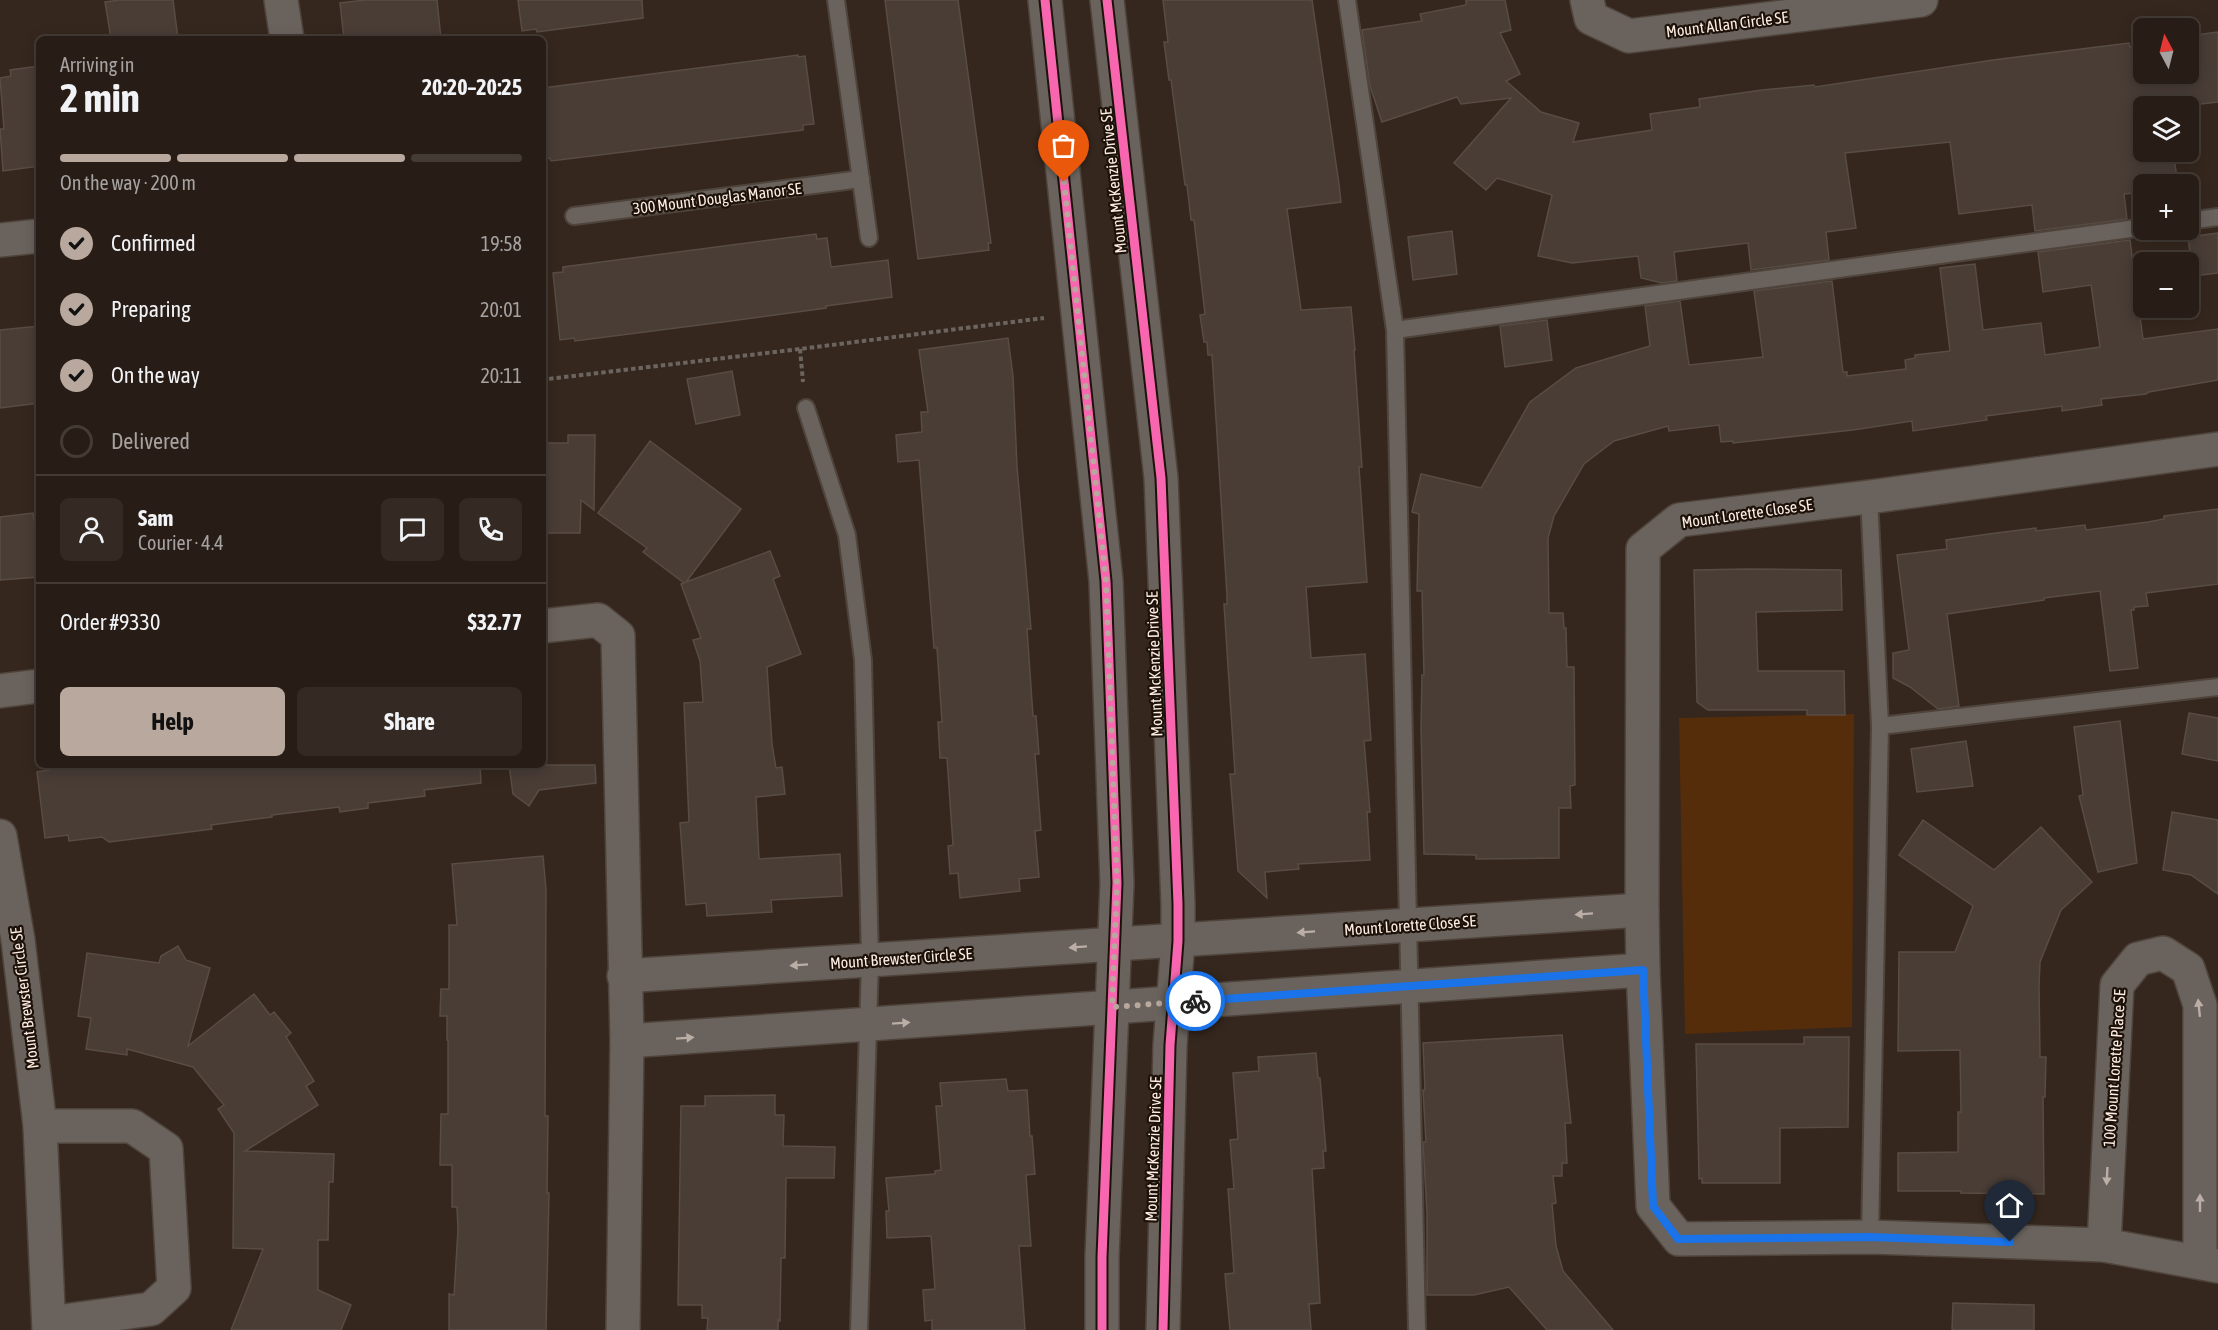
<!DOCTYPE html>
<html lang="en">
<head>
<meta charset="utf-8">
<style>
  :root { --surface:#281d16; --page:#342a23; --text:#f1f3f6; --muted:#a5a2a1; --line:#443b35; --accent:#b8a89d }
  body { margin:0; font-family:"Asap Condensed",sans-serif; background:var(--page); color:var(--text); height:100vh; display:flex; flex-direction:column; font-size:22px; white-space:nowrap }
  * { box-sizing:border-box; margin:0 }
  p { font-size:20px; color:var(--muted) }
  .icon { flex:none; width:33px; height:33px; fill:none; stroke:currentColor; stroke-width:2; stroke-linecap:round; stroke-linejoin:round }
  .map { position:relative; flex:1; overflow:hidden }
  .drawer { position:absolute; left:36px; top:36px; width:510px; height:732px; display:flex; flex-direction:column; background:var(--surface); border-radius:9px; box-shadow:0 3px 15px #0003,0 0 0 2px var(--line) }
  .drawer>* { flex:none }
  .needle { width:39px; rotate:353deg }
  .controls { position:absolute; left:2133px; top:18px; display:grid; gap:12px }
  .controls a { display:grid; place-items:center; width:66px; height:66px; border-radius:9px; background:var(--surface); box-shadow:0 3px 15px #0003,0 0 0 2px var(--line); font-size:30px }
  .pin { position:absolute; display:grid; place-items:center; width:51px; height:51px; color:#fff; margin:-62px -26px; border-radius:50% 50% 50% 0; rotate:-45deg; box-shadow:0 0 6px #0007 }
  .pin .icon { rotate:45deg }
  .courier { position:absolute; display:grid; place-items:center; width:60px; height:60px; margin:-30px; border:4px solid #1a73e8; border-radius:50%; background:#fff; color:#222; box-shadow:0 2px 8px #0007 }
  .summary em { font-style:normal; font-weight:700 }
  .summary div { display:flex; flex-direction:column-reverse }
  .summary { display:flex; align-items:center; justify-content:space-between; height:102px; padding:0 24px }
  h1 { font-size:39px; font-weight:700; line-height:45px }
  .bar { display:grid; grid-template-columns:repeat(4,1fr); gap:9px 6px; align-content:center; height:72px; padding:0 24px }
  .bar i { height:8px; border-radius:4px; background:var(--line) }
  .bar .selected { background:var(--accent) }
  .bar p { grid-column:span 4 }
  .line { display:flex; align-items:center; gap:15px; padding:0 24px; border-top:2px solid var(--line) }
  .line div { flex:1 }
  .round { display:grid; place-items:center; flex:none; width:63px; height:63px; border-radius:9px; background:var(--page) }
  ol { padding:0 24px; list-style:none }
  li { display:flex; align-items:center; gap:18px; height:66px }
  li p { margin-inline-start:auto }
  li .icon { padding:6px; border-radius:50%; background:var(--accent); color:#111; stroke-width:4 }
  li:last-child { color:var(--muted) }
  li i { width:33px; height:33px; border:3px solid var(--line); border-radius:50% }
  .button { display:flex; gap:12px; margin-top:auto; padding:12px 24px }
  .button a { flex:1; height:69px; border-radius:9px; background:var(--accent); color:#111; font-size:24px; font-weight:700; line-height:69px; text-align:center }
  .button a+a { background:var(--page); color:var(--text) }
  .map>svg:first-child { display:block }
  .green { fill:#562d0a }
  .building { fill:#493d36; stroke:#584c44; stroke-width:1.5 }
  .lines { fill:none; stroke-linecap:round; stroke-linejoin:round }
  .service-casing { stroke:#4f443b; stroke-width:20 }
  .minor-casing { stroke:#4f443b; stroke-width:36 }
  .tertiary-casing { stroke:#4f443b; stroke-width:36 }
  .path { stroke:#6c645f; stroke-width:4; stroke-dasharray:4.5 3; stroke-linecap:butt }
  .service { stroke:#69625d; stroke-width:16 }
  .minor { stroke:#69625d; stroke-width:33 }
  .tertiary { stroke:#69625d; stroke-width:33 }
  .cycleway-casing { stroke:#1d120a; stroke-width:13 }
  .cycleway { stroke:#f766af; stroke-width:9 }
  .oneway { fill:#bbaea6 }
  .done { stroke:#b8a89d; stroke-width:6; stroke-dasharray:0 10.8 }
  .route { stroke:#1a73e8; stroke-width:8 }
  .labels { text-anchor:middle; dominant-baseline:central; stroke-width:4.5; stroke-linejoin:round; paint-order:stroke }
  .street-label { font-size:16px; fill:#feede2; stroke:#1d120a }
</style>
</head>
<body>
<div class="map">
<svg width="2218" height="1330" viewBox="0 0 2218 1330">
  <rect width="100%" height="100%" fill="#35271e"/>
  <polygon class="green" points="1854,714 1852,1027 1685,1034 1679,718"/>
  <g class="building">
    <polygon points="120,0 173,0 178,39 111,39 105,2"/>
    <polygon points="365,0 437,0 441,39 344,39 340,3"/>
    <polygon points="518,0 642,0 643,18 537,32 536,29 522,31"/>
    <polygon points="885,0 958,0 991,243 988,243 989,250 918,259"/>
    <polygon points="1163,0 1312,0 1339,184 1341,202 1287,209 1301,310 1351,307 1355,350 1354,350 1362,467 1359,467 1367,582 1306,587 1311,658 1365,654 1371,740 1364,741 1370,812 1367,812 1370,860 1298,864 1299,869 1265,872 1267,898 1238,871 1230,774 1235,774 1224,604 1227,604 1227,596 1212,355 1208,355 1207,342 1204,342 1200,315 1205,314 1194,220 1191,220 1187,185 1185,185 1171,80 1169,80 1164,42 1168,42"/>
    <polygon points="1466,0 1505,0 1511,30 1500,33 1520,74 1506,81 1541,112 1579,123 1573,142 1652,130 1650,114 1700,107 1699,99 1762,90 1814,85 1815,87 1993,60 2129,43 2130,47 2144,45 2144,74 2188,74 2188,36 2218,32 2218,102 2183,106 2144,106 2144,152 2173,152 2178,184 2144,184 2144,192 2124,194 2127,219 2035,231 2032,205 1959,214 1950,142 1845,153 1856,228 1826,232 1829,260 1751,270 1748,243 1674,252 1677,281 1662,283 1641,278 1638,256 1572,263 1538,256 1552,195 1497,178 1486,190 1454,163 1511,98 1461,104 1457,97 1382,122 1370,86 1362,30 1422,21 1420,14 1466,5"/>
    <polygon points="798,55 798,57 805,56 814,124 803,125 803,130 551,161 550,158 543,159 543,88"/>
    <polygon points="39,66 39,166 3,171 0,129 4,129 0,78 11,76 10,70"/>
    <polygon points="1452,231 1457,274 1413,280 1408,237"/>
    <polygon points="2218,233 2218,273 2193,276 2188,237"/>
    <polygon points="816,234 817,239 827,238 831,267 888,260 892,297 826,306 826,308 723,322 575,341 574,338 560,340 553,273 563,272 563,267"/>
    <polygon points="2130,240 2143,339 2218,329 2218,380 2149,392 2146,394 2101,399 2102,405 2062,411 2062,406 1986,416 1987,420 1913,431 1912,421 1853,430 1733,443 1733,441 1721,442 1719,425 1669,431 1668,426 1614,441 1584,464 1554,516 1548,538 1549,613 1563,613 1564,628 1566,628 1567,667 1574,667 1575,785 1570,786 1571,808 1559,808 1559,858 1476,859 1476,855 1424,854 1421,728 1422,675 1424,675 1422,591 1417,591 1419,514 1412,512 1421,474 1481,488 1530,402 1576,368 1650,346 1645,306 1680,301 1689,365 1763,357 1754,291 1832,281 1843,372 1847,372 1847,376 1906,369 1905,360 1915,358 1915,355 1950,351 1940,268 1975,264 1983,330 2041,323 2045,355 2100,347 2091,285 2043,292 2038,252"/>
    <polygon points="1547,320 1552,360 1505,367 1500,326"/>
    <polygon points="39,326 39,403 0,408 0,330"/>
    <polygon points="1008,338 1013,376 1017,466 1031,629 1027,629 1033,716 1036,716 1039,754 1035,754 1041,830 1035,831 1039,877 1019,879 1020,891 960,898 958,873 950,874 948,846 953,845 947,758 940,758 938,722 942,722 937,648 934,648 919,460 898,462 896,435 922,432 921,412 928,412 919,350"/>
    <polygon points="732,371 740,415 696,424 687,379"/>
    <polygon points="568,435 595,435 594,510 581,500 580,533 543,533 545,443 568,443"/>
    <polygon points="650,441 741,509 686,582 770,551 780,576 773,579 801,654 767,667 772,744 776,768 782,767 785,794 756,797 759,859 840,854 842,896 771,900 772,912 707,916 706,903 686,905 680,823 689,822 684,703 703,702 700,661 693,640 701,638 681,584 684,583 643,552 647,548 598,513"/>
    <polygon points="2218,509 2218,584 2146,593 2148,606 2134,607 2134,610 2131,610 2138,668 2110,671 2100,591 2044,598 2044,600 1947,614 1959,706 1938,709 1910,687 1893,678 1893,653 1909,650 1897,555 1947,549 1946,540 1996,533 2036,528 2036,531 2085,525 2086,530 2148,522 2164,519 2164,516"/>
    <polygon points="33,513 34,520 39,519 39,577 0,580 0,517"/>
    <polygon points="1747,569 1841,570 1842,610 1756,612 1758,671 1844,671 1845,715 1807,715 1807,710 1708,710 1697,702 1694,570"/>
    <polygon points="2189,713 2218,718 2218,761 2182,754"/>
    <polygon points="2120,721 2137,863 2098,872 2079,796 2083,795 2074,727"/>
    <polygon points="1966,741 1973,786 1917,792 1911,749"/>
    <polygon points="49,765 480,765 481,783 424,790 425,796 368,803 368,808 340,812 339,807 272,815 272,817 211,825 212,829 109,842 102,837 69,841 68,835 45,838 37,772 50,770"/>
    <polygon points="509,765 595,765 596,783 539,790 529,806 513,794"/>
    <polygon points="2172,812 2218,820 2218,894 2191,875 2163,870"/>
    <polygon points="1923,820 1994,870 2041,827 2092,882 2061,910 2040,962 2039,986 2040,1057 2046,1057 2045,1097 2043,1097 2044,1194 1961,1193 1961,1191 1898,1191 1898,1153 1958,1152 1958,1112 1961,1112 1960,1050 1898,1051 1899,952 1955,952 1973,906 1899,855"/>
    <polygon points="543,856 546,889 545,1116 548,1116 547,1193 549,1193 546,1330 449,1330 449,1294 454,1295 458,1230 457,1207 452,1207 452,1165 440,1165 441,1114 448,1114 448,1040 447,1040 447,1016 440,1016 441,989 449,989 449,925 457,925 452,864"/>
    <polygon points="178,946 186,960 210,968 188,1046 254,994 270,1015 274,1012 291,1033 286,1037 314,1081 306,1086 318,1105 245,1151 334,1154 333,1182 329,1182 328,1240 318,1240 318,1290 351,1305 341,1330 231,1330 263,1249 233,1248 234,1133 218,1109 224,1105 193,1067 127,1049 127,1055 86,1049 91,1018 78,1016 87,953 159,963 161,956"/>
    <polygon points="1562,1035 1571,1123 1565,1123 1567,1163 1562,1163 1562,1176 1553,1176 1556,1203 1552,1204 1556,1246 1563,1271 1613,1330 1547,1330 1509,1287 1474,1295 1427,1295 1427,1213 1423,1142 1426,1142 1423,1090 1425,1090 1423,1043"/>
    <polygon points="1804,1037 1849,1037 1848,1127 1780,1128 1780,1183 1702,1183 1702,1178 1699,1179 1696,1044 1804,1044"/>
    <polygon points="1316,1053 1318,1078 1320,1078 1326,1151 1323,1151 1324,1168 1312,1169 1320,1303 1309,1304 1311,1330 1230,1330 1225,1274 1234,1273 1228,1189 1234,1189 1230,1140 1238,1139 1233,1073 1259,1071 1258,1057"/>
    <polygon points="1006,1079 1008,1091 1027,1090 1030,1136 1032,1136 1035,1174 1026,1175 1031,1246 1019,1246 1025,1330 932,1330 932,1320 925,1321 923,1290 935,1289 931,1236 887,1238 886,1211 889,1211 886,1178 935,1174 935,1171 941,1170 936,1106 942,1106 940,1083"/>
    <polygon points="775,1095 775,1115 784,1115 783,1146 835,1147 834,1178 786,1178 785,1258 781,1258 780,1321 778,1320 778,1330 707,1330 708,1318 702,1318 702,1305 678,1305 681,1106 705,1106 705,1096"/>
    <polygon points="1953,1303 2034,1305 2034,1330 1952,1330"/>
  </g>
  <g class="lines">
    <g class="service-casing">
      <g id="service">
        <polyline points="836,0 869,238"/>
        <polyline points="1347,0 1395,330 1417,1330"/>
        <polyline points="574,216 861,179"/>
        <polyline points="2188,221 2218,217"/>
        <polyline points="1395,330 2144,227"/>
        <polyline points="806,408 847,535 863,660 870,960 859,1330"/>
        <polyline points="1869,497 1880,726 1870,1237"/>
        <polyline points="1880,726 2218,687"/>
      </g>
    </g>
    <g class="minor-casing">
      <g id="minor">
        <polyline points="281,0 287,39"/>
        <polyline points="1587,0 1591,18 1629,36 1921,0"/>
        <polyline points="0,240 39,236"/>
        <polyline points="2218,449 1869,497 1679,520 1643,549 1642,910 1643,970 1653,1206 1679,1239 1870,1237 2104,1245 2218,1266"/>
        <polyline points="543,626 598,620 618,636 627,1041 623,1330"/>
        <polyline points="0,691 39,686"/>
        <polyline points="0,836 18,940 40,1126 49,1330"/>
        <polyline points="624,976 1642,910"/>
        <polyline points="627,1041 1643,970"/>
        <polyline points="40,1126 132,1126 166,1149 174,1288 151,1309 49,1323"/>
        <polyline points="2104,1245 2117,985 2138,959 2163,953 2188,969 2200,1005 2200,1262"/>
      </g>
    </g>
    <g class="tertiary-casing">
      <g id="tertiary">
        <polyline points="1045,0 1106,581 1117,883 1102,1257 1102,1330"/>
        <polyline points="1107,0 1161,478 1178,904 1178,941 1170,1045 1163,1330"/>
      </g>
    </g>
    <g class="path">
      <polyline points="800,349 803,382"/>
      <polyline points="543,375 548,379 800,349 1044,318"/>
    </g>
    <use href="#service" class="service"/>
    <use href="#minor" class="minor"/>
    <use href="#tertiary" class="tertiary"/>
    <g class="cycleway-casing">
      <g id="cycleway">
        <polyline points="1045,0 1106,581 1117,883 1102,1257 1102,1330"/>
        <polyline points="1107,0 1161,478 1178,904 1178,941 1170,1045 1163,1330"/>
      </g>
    </g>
    <use href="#cycleway" class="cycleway"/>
  </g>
  <defs><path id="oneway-solid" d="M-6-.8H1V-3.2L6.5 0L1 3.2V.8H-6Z" transform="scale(1.5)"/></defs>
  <g class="oneway">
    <use href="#oneway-solid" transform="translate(1584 914) rotate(176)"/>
    <use href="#oneway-solid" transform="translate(1306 932) rotate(176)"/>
    <use href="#oneway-solid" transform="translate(1078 947) rotate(176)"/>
    <use href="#oneway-solid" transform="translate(799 965) rotate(176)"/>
    <use href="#oneway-solid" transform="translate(2199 1008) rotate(-96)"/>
    <use href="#oneway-solid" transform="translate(901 1023) rotate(-4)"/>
    <use href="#oneway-solid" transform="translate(685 1038) rotate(-4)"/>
    <use href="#oneway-solid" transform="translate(2107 1176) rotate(93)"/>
    <use href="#oneway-solid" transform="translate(2200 1203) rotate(-90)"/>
  </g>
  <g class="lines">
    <polyline class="done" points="1064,182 1106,581 1117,883 1112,1007 1195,1001"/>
    <polyline class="route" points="1195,1001 1643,970 1653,1206 1678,1239 1870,1237 2010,1242"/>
  </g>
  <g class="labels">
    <g class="street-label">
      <text transform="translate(1727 24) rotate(-7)">Mount Allan Circle SE</text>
      <text transform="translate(1113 181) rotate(-96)">Mount McKenzie Drive SE</text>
      <text transform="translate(717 198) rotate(-7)">300 Mount Douglas Manor SE</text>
      <text transform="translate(1747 513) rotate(-8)">Mount Lorette Close SE</text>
      <text transform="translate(1154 664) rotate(-92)">Mount McKenzie Drive SE</text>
      <text transform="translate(1410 925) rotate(-4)">Mount Lorette Close SE</text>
      <text transform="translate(901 958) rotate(-4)">Mount Brewster Circle SE</text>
      <text transform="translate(24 998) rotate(-97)">Mount Brewster Circle SE</text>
      <text transform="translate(2114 1068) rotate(-86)">100 Mount Lorette Place SE</text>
      <text transform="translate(1153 1149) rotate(-88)">Mount McKenzie Drive SE</text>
    </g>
  </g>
</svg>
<div class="controls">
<a><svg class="needle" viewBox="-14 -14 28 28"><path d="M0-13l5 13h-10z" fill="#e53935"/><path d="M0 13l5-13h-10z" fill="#a5a2a1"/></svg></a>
<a><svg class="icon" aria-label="layers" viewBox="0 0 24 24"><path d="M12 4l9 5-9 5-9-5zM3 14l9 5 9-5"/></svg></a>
<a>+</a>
<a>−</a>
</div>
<div class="pin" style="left:1064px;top:182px;background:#ea580c"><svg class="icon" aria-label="bag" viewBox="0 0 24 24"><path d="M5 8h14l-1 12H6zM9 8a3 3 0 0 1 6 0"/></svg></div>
<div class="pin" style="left:2010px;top:1242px;background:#1f2937"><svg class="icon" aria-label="home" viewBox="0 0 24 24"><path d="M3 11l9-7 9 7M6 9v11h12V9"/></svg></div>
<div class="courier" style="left:1195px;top:1001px"><svg class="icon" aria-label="bike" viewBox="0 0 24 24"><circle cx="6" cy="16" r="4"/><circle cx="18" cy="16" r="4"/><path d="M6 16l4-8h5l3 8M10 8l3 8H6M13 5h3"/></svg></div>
<section class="drawer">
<div class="summary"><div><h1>2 min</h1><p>Arriving in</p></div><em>20:20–20:25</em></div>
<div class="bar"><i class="selected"></i><i class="selected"></i><i class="selected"></i><i></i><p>On the way · 200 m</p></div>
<ol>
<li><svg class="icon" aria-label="check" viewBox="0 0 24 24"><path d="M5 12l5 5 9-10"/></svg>Confirmed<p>19:58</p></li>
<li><svg class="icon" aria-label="check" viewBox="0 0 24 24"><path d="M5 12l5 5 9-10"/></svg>Preparing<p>20:01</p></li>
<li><svg class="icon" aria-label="check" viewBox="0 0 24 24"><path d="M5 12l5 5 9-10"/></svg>On the way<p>20:11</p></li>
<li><i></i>Delivered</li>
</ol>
<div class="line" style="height:108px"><a class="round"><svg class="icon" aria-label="person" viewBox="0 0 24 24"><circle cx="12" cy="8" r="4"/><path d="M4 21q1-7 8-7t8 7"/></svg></a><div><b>Sam</b><p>Courier · 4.4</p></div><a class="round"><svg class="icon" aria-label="chat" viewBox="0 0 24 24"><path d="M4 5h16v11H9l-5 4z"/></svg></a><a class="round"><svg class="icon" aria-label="phone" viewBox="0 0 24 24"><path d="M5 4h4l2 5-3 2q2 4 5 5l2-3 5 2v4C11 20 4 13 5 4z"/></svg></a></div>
<div class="line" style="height:78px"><div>Order #9330</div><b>$32.77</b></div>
<div class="button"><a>Help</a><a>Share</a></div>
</section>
</div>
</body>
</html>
